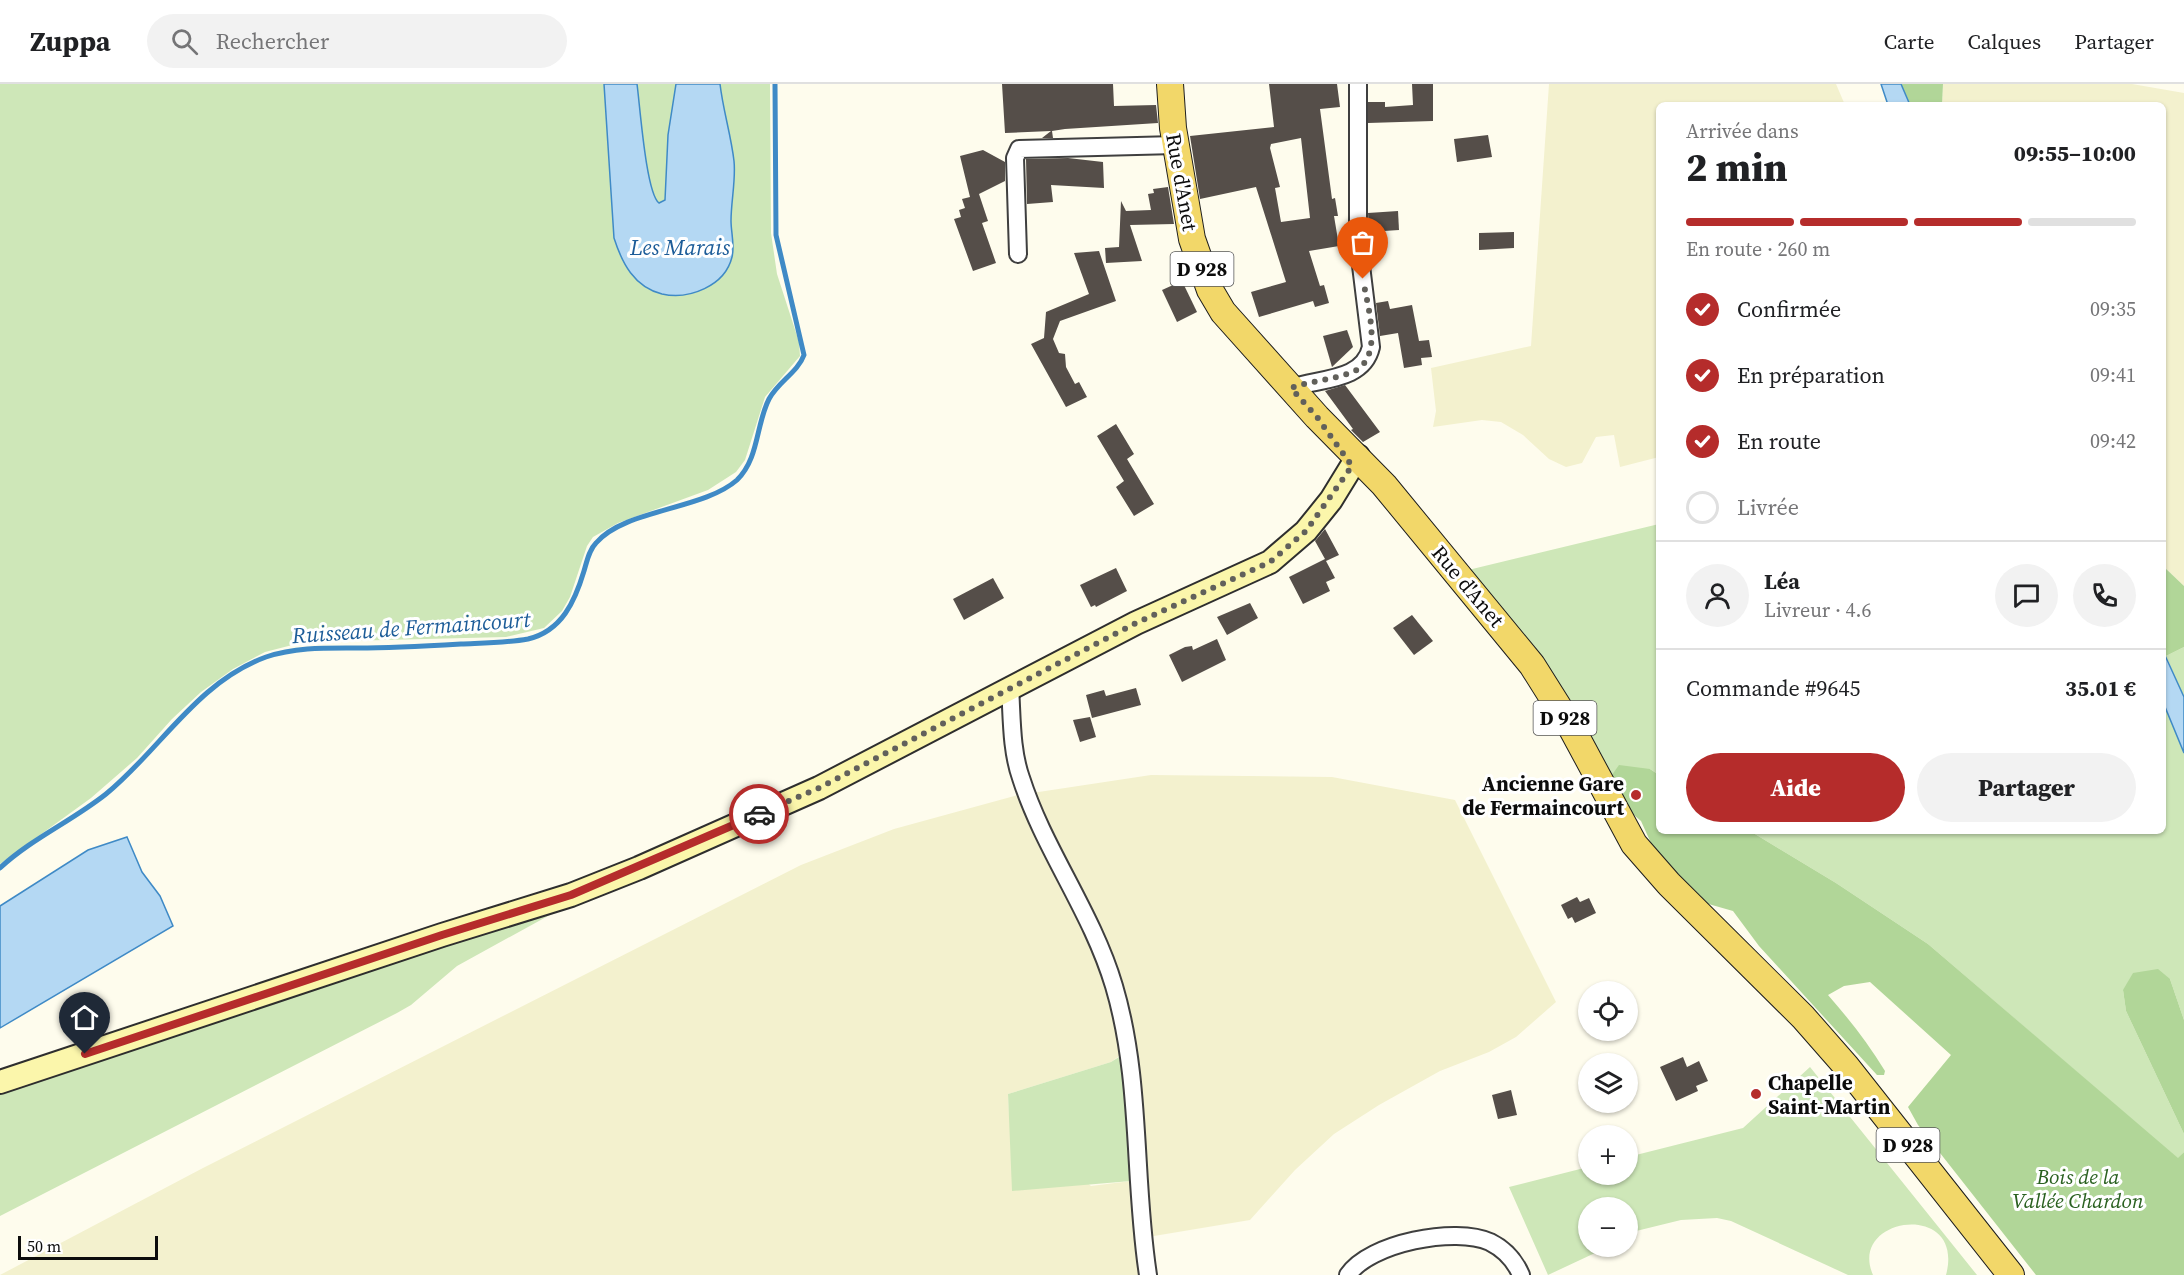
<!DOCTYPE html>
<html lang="fr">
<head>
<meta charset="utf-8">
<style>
  :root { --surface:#fff; --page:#f2f2f2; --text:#202124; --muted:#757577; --line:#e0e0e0; --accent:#b52c2b }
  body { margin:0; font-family:"Source Serif 4",serif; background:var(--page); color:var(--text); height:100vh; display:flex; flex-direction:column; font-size:22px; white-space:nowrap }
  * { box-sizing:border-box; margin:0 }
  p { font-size:20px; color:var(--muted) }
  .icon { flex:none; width:33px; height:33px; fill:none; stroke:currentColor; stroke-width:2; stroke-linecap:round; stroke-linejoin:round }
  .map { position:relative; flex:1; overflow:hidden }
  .details { position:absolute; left:1656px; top:18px; width:510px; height:732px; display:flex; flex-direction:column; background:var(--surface); border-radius:9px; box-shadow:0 2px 4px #0004 }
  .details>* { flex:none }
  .fabs { position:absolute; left:1578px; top:897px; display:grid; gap:12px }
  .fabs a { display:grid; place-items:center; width:60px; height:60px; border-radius:50%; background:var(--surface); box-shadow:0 2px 4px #0004; font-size:30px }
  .scale { position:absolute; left:18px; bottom:15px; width:140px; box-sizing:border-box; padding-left:6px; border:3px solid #0c0c0c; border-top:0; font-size:16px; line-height:21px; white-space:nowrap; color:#0c0c0c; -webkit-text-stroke:4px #fff; paint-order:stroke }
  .pin { position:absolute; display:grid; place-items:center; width:51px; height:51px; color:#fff; margin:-62px -26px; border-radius:50% 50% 50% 0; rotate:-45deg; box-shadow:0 0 6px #0007 }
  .pin .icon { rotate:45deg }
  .courier { position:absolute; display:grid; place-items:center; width:60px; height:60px; margin:-30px; border:4px solid #b52c2b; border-radius:50%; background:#fff; color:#222; box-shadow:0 2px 8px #0007 }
  .head em { font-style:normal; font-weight:800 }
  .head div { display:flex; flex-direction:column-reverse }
  .head { display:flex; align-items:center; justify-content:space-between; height:102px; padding:0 30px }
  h1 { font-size:39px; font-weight:800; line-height:45px }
  .bar { display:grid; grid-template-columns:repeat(4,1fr); gap:9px 6px; align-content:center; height:72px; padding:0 30px }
  .bar i { height:8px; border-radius:4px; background:var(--line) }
  .bar .current { background:var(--accent) }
  .bar p { grid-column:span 4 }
  .line { display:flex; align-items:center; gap:15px; padding:0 30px; border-top:2px solid var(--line) }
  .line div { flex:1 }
  .round { display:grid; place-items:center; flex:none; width:63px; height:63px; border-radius:32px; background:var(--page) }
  ol { padding:0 30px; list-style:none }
  li { display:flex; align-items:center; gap:18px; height:66px }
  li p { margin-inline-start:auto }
  li .icon { padding:6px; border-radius:50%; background:var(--accent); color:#fff; stroke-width:4 }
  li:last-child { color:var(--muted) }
  li i { width:33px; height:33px; border:3px solid var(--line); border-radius:50% }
  .button { display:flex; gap:12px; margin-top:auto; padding:12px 30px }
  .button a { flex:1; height:69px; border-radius:36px; background:var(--accent); color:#fff; font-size:24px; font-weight:800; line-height:69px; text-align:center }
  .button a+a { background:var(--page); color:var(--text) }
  header { display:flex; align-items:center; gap:36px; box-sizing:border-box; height:84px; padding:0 30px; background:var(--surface); border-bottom:2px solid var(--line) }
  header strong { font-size:28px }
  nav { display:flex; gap:33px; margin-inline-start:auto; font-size:21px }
  .search { width:420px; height:54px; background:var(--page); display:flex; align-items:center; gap:15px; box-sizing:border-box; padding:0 21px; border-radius:33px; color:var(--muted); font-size:22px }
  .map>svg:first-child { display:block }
  .farmland { fill:#f3f1ce }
  .green { fill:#cee7b8 }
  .forest { fill:#b1d698 }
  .water { fill:#b4d8f3; stroke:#3f8ac6; stroke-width:1.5 }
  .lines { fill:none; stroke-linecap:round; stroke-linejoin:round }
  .stream { stroke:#3f8ac6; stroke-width:5 }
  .building { fill:#554e49; fill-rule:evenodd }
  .street-casing { stroke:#3f3f3f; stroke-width:20 }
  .secondary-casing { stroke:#2e2e2e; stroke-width:26 }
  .primary-casing { stroke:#1d1d1d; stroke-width:28 }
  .street { stroke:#fff; stroke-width:16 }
  .secondary { stroke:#fbf6ab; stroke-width:22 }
  .primary { stroke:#f2d769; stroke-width:26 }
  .done { stroke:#61605b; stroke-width:6; stroke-dasharray:0 10.8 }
  .route { stroke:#b52c2b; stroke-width:8 }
  .poi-dot { fill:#b52c2b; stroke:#fff; stroke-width:2 }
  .labels { text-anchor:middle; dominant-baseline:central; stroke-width:6; stroke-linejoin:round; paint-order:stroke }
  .shield { fill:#fff; stroke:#555; stroke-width:1.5 }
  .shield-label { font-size:20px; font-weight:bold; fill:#0c0c0c }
  .street-label { font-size:21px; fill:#0c0c0c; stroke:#fff }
  .poi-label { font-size:21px; font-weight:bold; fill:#0c0c0c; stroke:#fff; text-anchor:end }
  .park-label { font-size:21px; font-style:italic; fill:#2a6120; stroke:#fff }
  .water-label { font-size:22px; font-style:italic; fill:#1c5c98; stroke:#fff }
</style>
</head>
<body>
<header>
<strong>Zuppa</strong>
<div class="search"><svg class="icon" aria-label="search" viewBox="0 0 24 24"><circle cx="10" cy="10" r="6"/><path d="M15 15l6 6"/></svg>Rechercher</div>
<nav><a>Carte</a><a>Calques</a><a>Partager</a></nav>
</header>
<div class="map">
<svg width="2184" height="1191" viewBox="0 0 2184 1191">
  <rect width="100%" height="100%" fill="#fefced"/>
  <g class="farmland">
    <polygon points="1549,0 1836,0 1845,21 1659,21 1659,373 1620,383 1614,351 1596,353 1582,379 1566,383 1549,375 1523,351 1501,338 1482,336 1433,343 1436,327 1431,284 1531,262"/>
    <polygon points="1943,0 2132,0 2184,9 2184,502 2163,482 2163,21 1942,21"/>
    <polygon points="1151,691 1332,693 1455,716 1556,918 1516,953 1489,968 1440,987 1379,1021 1334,1050 1295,1086 1250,1136 1148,1153 1133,965 1032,709"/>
    <polygon points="1022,710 1074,815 1117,925 1122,970 1111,978 1008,1010 1009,1031 1091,1102 1131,1097 1140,1191 0,1191 203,1084 801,781 894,745"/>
  </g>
  <g class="green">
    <polygon points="0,0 770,0 771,149 777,190 799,258 800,272 765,313 745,376 736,388 708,406 618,439 593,453 587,462 570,513 562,527 544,544 506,553 304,558 265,568 233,585 201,608 172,635 137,674 91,714 0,780"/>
    <polygon points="1659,440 1659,691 1650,685 1609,695 1464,487"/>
    <polygon points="2184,563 2184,613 2166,572"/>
    <polygon points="2163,618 2184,669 2184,936 2170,895 2123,906 2126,927 2184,1050 2184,1068 2178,1075 1928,860 1836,799 1750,747 2163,747"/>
    <polygon points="568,821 457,882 411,921 397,929 0,1132 0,1006"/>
    <polygon points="1123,966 1131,1097 1012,1107 1008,1010 1111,978 1119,973"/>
    <path d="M 1810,983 L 1977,1191 L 1946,1191 C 1966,1116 1847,1132 1873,1191 L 1848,1191 L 1731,1137 L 1717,1134 L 1681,1136 L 1628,1149 L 1628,1124 L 1588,1124 L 1588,1162 L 1594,1163 L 1591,1165 L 1595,1169 L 1548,1191 L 1509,1103 L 1588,1083 L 1588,1090 L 1628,1090 L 1628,1073 L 1743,1044 Z"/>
  </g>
  <g class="forest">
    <polygon points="1901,0 1943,0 1942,21 1910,21"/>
    <polygon points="2163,482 2184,502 2184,563 2166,572 2163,567"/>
    <path d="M 1619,681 L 1650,685 L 1659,691 L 1659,747 L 1750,747 L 1836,799 L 1928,860 L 2178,1074 L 2184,1068 L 2184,1191 L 2036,1191 L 1918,1041 L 1908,1023 L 1951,971 L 1870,898 L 1844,902 L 1828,911 C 1849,935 1868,959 1885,987 L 1884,991 L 1877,991 L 1759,862 L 1733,827 L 1705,819 L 1655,768 L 1641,737 L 1628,726 L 1609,695 Z"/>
    <polygon points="2158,885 2170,895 2184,936 2184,1050 2126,927 2123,906 2133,889"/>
  </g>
  <g class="water">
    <path d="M 604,0 L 637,0 C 640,22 646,109 659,119 L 665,116 L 668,51 L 676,0 L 720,0 C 723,26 731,51 734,77 C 736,96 731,117 731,137 C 731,148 735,162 732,173 C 725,202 689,216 662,210 C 634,203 622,179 614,154 Z"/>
    <polygon points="1881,0 1901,0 1910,21 1888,21"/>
    <polygon points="2163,567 2184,613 2184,669 2163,618"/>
    <polygon points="127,753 142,788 160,812 173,842 0,944 0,822 88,766"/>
  </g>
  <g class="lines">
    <path class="stream" d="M 0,784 C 31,755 72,737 106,710 C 160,666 197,598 266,573 C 296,563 326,564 358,564 C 392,564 427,562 461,560 C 483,559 506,559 528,555 C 562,547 575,517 584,487 C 587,477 589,466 596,459 C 625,425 703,426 737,396 C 759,375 756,340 769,315 C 778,298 798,288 804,271 L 776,151 L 775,0"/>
  </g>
  <g class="building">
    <polygon points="1002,0 1113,0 1114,22 1156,21 1158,39 1065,45 1052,47 1053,54 1042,54 1051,47 1005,49"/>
    <path d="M 1269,0 L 1337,0 L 1340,23 L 1320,25 L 1332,115 L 1335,114 L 1338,132 L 1334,132 L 1339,162 L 1309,167 L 1320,202 L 1324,201 L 1329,219 L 1315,223 L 1313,217 L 1259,233 L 1251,208 L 1286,198 L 1256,103 L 1200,115 L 1190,52 L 1274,43 ZM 1301,54 L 1310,134 L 1281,138 L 1275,104 L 1280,103 L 1270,64 L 1271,60 Z"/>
    <polygon points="1412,0 1433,0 1433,37 1368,39 1368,18 1385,18 1385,23 1413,21"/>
    <polygon points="1488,51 1492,73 1457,78 1454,55"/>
    <polygon points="983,66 1005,78 1005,97 979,110 988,137 982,139 996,179 973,187 954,135 961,133 959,126 965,124 962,115 970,113 960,72"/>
    <polygon points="1068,74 1103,78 1104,104 1051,101 1053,118 1027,120 1026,75"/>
    <polygon points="1168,103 1174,140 1130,141 1142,177 1106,179 1105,164 1119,163 1121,117 1126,127 1151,126 1148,110 1154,109 1153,105"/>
    <polygon points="1398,127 1399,146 1369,148 1368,129"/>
    <polygon points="1514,148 1514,164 1479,166 1479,149"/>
    <polygon points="1099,167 1116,217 1060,237 1053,255 1059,269 1065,270 1066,283 1075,300 1079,298 1087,313 1066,323 1031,260 1044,254 1046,228 1089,210 1074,169"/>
    <polygon points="1182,197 1197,228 1177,238 1162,206"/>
    <polygon points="1388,217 1390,225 1412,221 1419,257 1429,256 1432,273 1421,274 1422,281 1404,284 1398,249 1380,252 1376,219"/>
    <polygon points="1347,246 1353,263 1332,283 1323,252"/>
    <polygon points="1345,301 1380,348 1363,358 1351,346 1353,345 1325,307"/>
    <polygon points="1116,340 1134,370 1127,375 1154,420 1134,432 1116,403 1124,397 1097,352"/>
    <polygon points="1325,445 1339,471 1326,477 1335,494 1326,498 1330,507 1303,520 1289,493 1325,475 1315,457"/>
    <polygon points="1116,484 1127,507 1096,523 1095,521 1091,523 1080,501"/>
    <polygon points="993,494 1004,514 964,536 953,515"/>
    <polygon points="1250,519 1258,534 1227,551 1217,533"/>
    <polygon points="1412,531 1433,557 1414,571 1393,544"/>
    <polygon points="1217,555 1226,576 1182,598 1169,571 1185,563 1192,562 1193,566"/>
    <polygon points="1136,604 1141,621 1092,634 1086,611 1104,606 1106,612"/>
    <polygon points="1090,633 1096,653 1080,658 1073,636"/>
    <polygon points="1577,813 1580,818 1589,814 1596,829 1575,839 1572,833 1568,835 1561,821"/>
    <polygon points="1683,973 1687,983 1699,977 1708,997 1696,1002 1698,1007 1676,1017 1660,983"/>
    <polygon points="1511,1006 1517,1031 1498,1035 1492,1011"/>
  </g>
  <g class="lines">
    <g class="street-casing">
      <g id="street">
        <polyline points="1018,170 1015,74 1019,65 1176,61"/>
        <path d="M 1291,304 C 1318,294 1363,298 1371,263 L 1358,157 L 1358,0"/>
        <path d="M 1010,603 C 1012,633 1011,666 1021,694 C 1044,766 1092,828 1114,902 C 1142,996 1133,1095 1148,1191"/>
        <path d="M 1348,1191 C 1369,1159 1456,1142 1490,1158 C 1504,1165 1515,1177 1521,1191"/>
      </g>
    </g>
    <g class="secondary-casing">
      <polyline id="secondary" points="0,998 442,851 571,811 639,784 819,704 1136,539 1270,478 1306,447 1331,416 1358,372"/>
    </g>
    <g class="primary-casing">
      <polyline id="primary" points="1170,0 1173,44 1192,155 1210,206 1223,228 1317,333 1384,401 1532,581 1571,643 1634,760 1669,800 1803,933 1846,982 2011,1191"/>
    </g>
    <use href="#street" class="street"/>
    <use href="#secondary" class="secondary"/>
    <use href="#primary" class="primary"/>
  </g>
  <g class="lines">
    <path class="done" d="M 759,730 L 819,704 L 1136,539 L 1270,478 L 1306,447 L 1352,382 L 1317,333 L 1291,304 C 1310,297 1331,296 1350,289 C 1386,277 1367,222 1363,195"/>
    <polyline class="route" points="85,970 442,851 571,811 759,730"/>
  </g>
  <g class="poi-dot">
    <circle cx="1636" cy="711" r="6"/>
    <circle cx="1756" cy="1010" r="6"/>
  </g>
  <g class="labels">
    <g class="shield">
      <rect x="1170.5" y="168" width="63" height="34" rx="4.5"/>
      <rect x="1533.5" y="617" width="63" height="34" rx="4.5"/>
      <rect x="1876.5" y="1044" width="63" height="34" rx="4.5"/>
    </g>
    <g class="shield-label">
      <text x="1202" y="185">D 928</text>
      <text x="1565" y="634">D 928</text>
      <text x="1908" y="1061">D 928</text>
    </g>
    <g class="street-label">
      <text transform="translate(1182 98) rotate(80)">Rue d'Anet</text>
      <text transform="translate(1468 502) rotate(50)">Rue d'Anet</text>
    </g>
    <g class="poi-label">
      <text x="1624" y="699">Ancienne Gare<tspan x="1624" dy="24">de Fermaincourt</tspan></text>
      <text x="1768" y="998" text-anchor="start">Chapelle<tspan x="1768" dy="24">Saint-Martin</tspan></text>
    </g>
    <g class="park-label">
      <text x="2078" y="1092">Bois de la<tspan x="2078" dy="24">Vallée Chardon</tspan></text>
    </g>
    <g class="water-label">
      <text x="680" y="163">Les Marais</text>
      <text transform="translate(411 543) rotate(-4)">Ruisseau de Fermaincourt</text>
    </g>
  </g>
</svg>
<div class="fabs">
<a><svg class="icon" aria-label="locate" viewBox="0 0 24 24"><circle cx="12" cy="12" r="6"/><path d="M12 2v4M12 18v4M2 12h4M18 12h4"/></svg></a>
<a><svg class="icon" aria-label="layers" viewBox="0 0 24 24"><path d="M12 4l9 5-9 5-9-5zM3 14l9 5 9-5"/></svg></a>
<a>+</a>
<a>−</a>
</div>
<div class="scale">50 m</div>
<div class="pin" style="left:1363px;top:195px;background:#ea580c"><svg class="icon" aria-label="bag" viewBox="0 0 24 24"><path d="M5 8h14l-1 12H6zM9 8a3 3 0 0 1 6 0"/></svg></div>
<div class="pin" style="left:85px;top:970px;background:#1f2937"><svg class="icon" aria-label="home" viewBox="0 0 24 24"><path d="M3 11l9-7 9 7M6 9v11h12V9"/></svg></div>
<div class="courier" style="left:759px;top:730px"><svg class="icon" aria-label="car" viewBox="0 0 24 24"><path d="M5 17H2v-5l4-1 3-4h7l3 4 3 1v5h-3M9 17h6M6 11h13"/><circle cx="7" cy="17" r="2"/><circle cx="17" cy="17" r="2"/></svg></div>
<section class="details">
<div class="head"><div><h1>2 min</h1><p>Arrivée dans</p></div><em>09:55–10:00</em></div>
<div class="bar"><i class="current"></i><i class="current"></i><i class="current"></i><i></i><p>En route · 260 m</p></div>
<ol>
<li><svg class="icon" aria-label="check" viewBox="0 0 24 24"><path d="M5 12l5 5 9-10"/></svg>Confirmée<p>09:35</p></li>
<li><svg class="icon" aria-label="check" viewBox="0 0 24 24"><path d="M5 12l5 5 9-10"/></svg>En préparation<p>09:41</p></li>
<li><svg class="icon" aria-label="check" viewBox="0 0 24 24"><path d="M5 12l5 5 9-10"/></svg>En route<p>09:42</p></li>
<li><i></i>Livrée</li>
</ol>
<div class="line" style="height:108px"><a class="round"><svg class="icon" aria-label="person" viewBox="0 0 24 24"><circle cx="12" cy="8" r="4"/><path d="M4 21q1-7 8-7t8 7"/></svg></a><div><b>Léa</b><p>Livreur · 4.6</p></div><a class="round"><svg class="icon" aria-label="chat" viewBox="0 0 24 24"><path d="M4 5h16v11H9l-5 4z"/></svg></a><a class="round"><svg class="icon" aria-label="phone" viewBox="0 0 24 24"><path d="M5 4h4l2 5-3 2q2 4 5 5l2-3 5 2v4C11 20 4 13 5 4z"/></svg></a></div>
<div class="line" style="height:78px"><div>Commande #9645</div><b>35.01 €</b></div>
<div class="button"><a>Aide</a><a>Partager</a></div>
</section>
</div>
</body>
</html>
